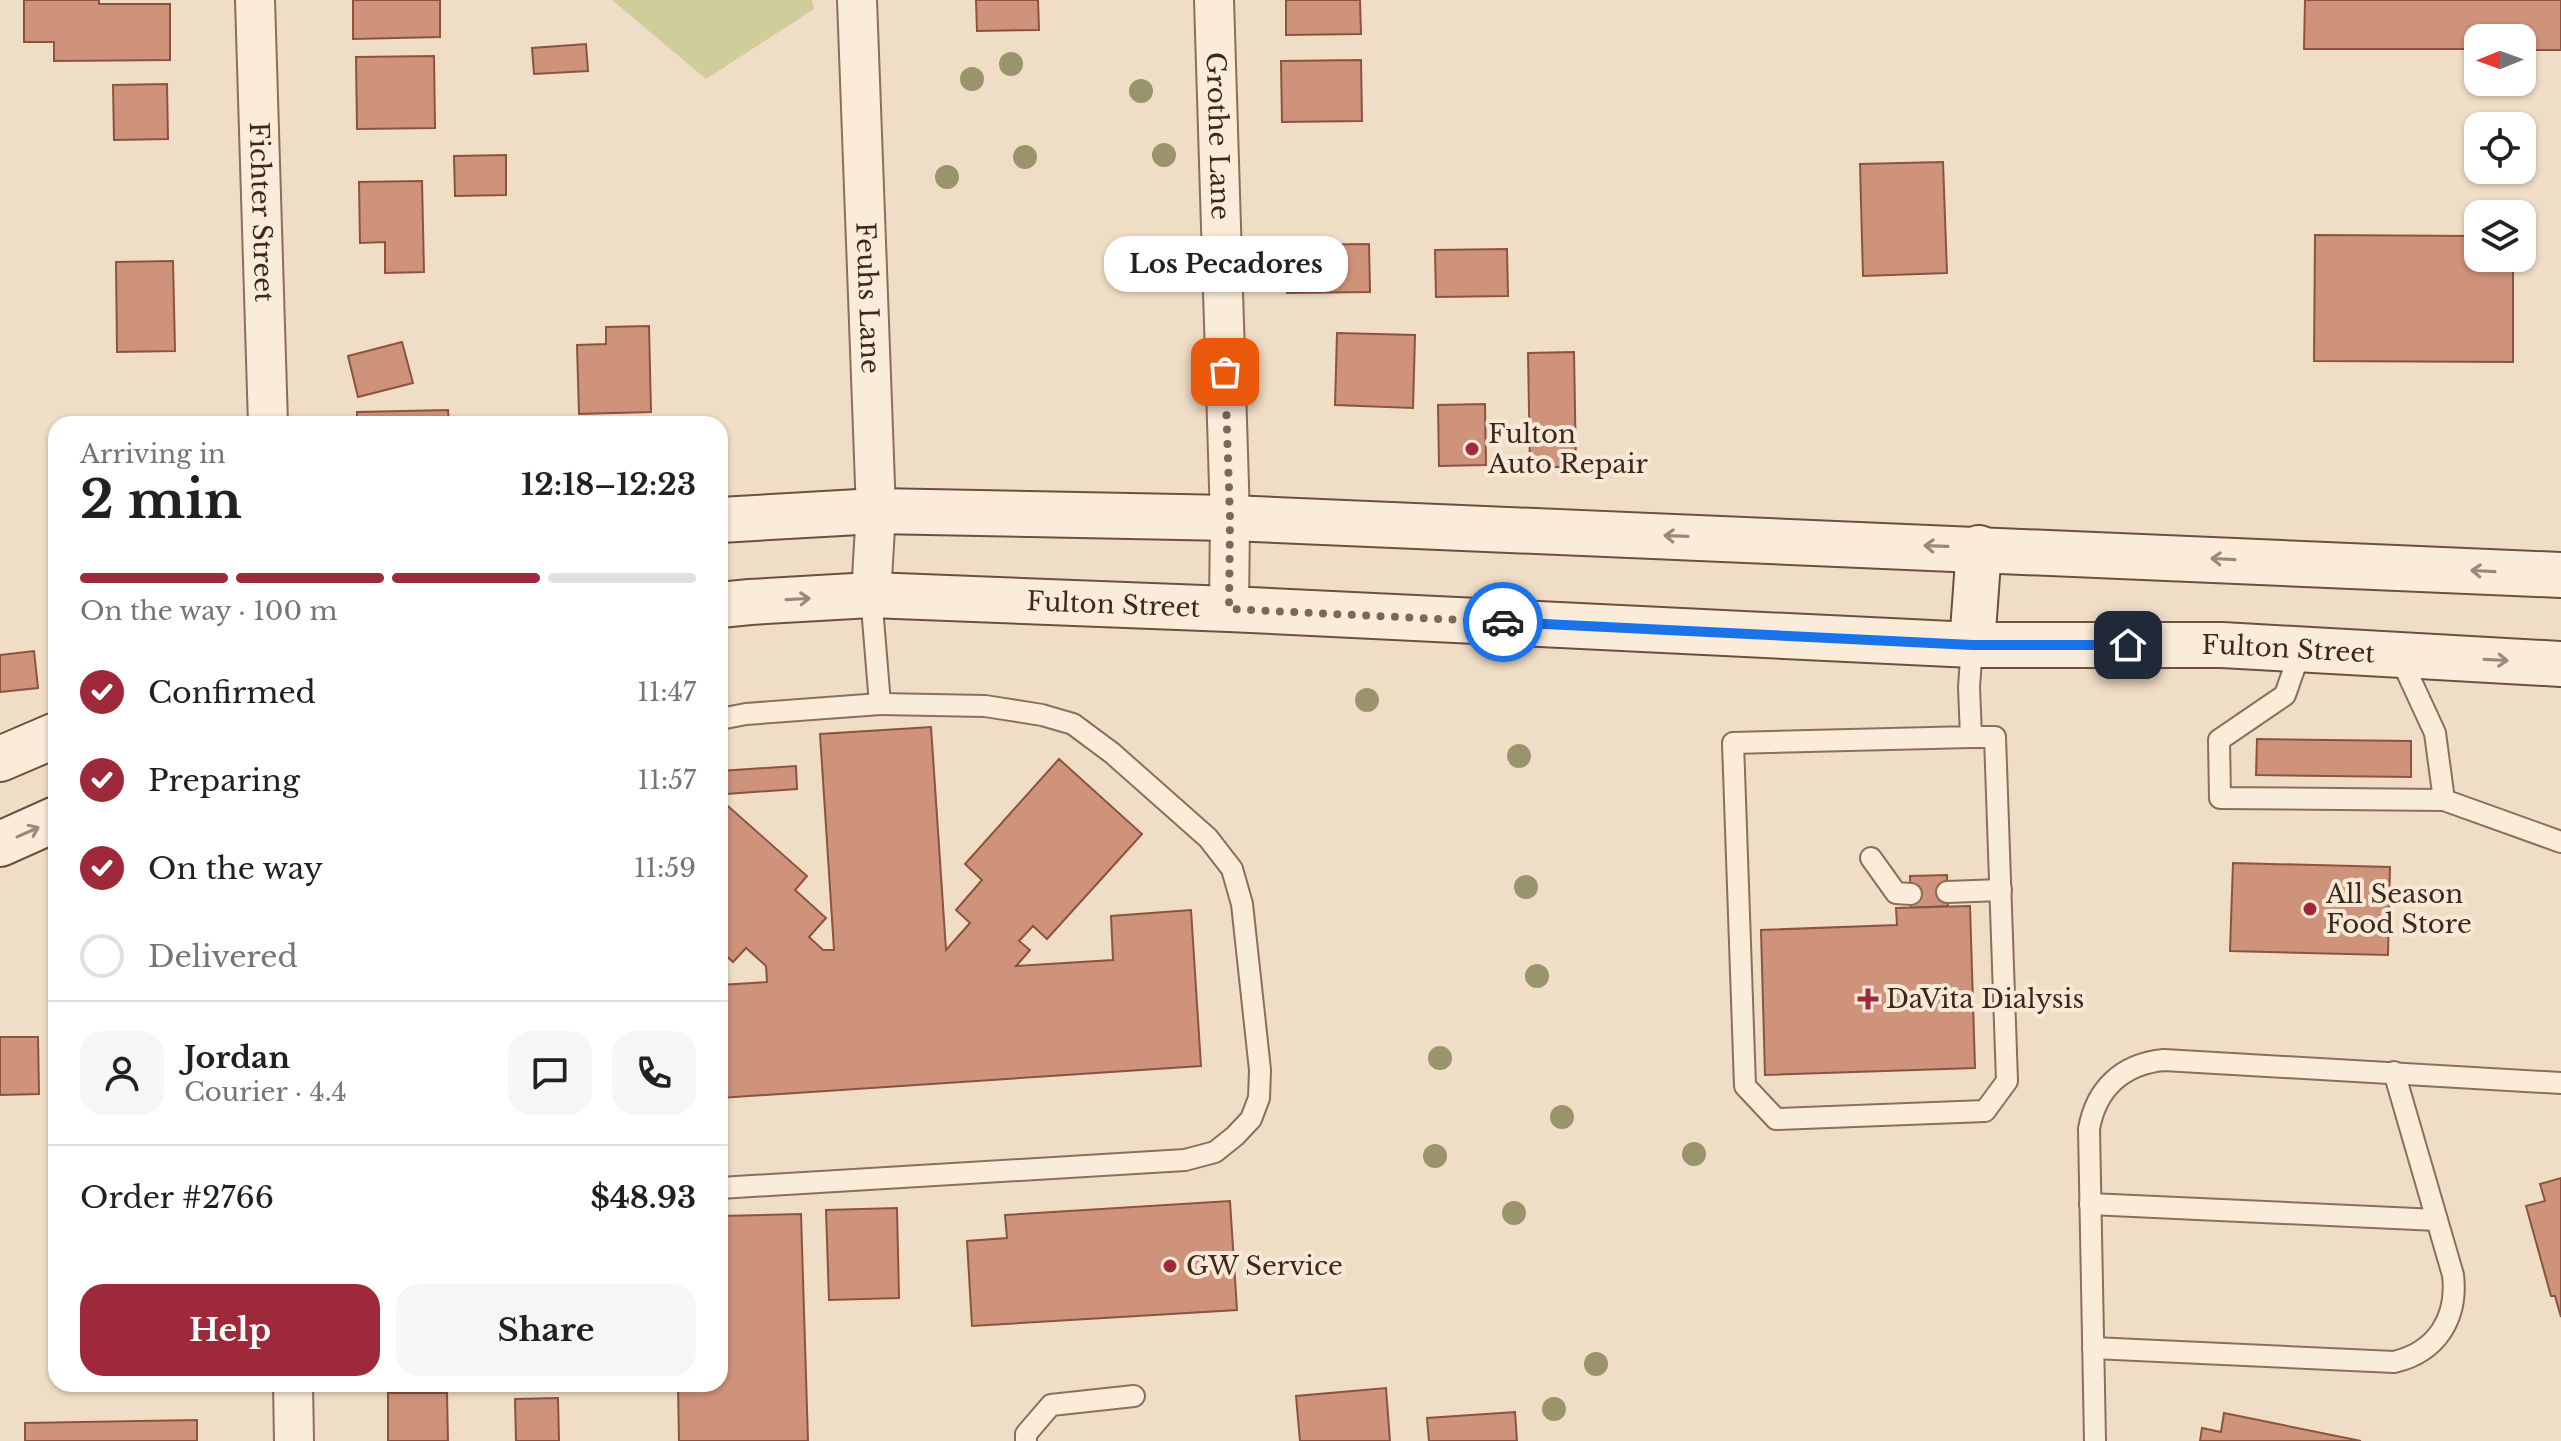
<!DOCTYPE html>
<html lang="en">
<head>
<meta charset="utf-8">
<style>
  :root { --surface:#fff; --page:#f6f6f6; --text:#202124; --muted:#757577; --line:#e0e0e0; --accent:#9d293a }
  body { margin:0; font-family:"Libre Baskerville",serif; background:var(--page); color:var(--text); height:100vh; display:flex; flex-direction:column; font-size:30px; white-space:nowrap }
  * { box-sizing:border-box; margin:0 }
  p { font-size:26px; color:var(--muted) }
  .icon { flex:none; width:44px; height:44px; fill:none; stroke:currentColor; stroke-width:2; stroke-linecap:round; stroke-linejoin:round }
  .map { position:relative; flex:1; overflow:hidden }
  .sheet { position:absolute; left:48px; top:416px; width:680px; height:976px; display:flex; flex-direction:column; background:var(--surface); border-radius:24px; box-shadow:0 2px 6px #0004 }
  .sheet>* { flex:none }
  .needle { width:52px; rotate:269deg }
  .controls { position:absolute; left:2464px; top:24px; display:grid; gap:16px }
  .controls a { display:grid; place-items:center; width:72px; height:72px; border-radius:16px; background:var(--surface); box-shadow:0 2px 6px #0004; font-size:40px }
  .pin { position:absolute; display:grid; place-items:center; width:68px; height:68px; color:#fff; margin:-34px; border-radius:16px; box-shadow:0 4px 12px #0006 }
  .courier { position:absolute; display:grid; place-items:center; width:80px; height:80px; margin:-40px; border:6px solid #1a73e8; border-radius:50%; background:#fff; color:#222; box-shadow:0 2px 10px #0007 }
  .bubble { position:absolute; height:56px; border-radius:24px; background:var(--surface); box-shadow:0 2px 6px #0004; font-size:26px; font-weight:700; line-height:56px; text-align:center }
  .head em { font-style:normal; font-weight:700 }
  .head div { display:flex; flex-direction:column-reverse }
  .head { display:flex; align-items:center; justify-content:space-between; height:136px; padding:0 32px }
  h1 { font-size:52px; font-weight:700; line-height:60px }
  .bar { display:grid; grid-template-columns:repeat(4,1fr); gap:12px 8px; align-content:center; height:96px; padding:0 32px }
  .bar i { height:10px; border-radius:6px; background:var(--line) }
  .bar .selected { background:var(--accent) }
  .bar p { grid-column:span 4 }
  .line { display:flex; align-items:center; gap:20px; padding:0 32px; border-top:2px solid var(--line) }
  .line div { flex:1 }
  .round { display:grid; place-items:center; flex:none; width:84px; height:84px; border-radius:24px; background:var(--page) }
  ol { padding:0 32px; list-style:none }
  li { display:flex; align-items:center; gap:24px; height:88px }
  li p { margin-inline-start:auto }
  li .icon { padding:8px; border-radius:50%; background:var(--accent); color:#fff; stroke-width:4 }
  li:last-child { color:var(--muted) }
  li i { width:44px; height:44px; border:4px solid var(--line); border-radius:50% }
  .button { display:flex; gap:16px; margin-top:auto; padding:16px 32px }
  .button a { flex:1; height:92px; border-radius:24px; background:var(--accent); color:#fff; font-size:32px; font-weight:700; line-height:92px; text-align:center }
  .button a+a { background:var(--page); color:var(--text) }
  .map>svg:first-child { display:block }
  .green { fill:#cfcd99 }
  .building { fill:#cf927a; stroke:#8c5340; stroke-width:2 }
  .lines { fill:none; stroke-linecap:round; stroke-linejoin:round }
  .service-casing { stroke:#8c6e5b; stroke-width:24 }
  .minor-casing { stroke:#8c6e5b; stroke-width:42 }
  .secondary-casing { stroke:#6e4f3e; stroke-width:48 }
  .service { stroke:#faecd9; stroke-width:20 }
  .minor { stroke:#faecd9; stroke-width:38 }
  .secondary { stroke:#faecd9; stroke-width:44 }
  .tree { fill:#9a946d }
  .oneway { stroke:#9a8a7c }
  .done { stroke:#7a6859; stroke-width:8; stroke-dasharray:0 14.4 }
  .route { stroke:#1a73e8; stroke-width:10 }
  .poi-dot { fill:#9d293a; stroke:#f7e9d6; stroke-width:3 }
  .labels { text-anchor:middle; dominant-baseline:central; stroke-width:8; stroke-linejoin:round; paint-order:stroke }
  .street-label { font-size:26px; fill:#3b291f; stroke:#f7e9d6 }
  .poi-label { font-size:26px; fill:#3b291f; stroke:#f7e9d6; text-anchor:start }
</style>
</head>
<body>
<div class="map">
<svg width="2561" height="1441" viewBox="0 0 2561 1441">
  <rect width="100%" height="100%" fill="#f0ddc6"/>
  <polygon class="green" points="612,0 812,0 814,9 706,79"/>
  <g class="building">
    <polygon points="24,0 99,0 99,4 170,4 170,60 54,61 54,42 24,42"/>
    <polygon points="353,0 440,0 440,37 353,39"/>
    <polygon points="976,0 1038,0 1039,30 977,31"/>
    <polygon points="1286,0 1360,0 1361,34 1286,35"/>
    <polygon points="2305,0 2561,0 2561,50 2522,50 2522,38 2478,38 2478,49 2304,49"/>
    <polygon points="586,44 588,71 534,74 532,48"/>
    <polygon points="434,56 435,128 357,129 356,57"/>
    <polygon points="1361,60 1362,121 1282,122 1281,61"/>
    <polygon points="167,84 168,139 114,140 113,85"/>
    <polygon points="506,155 506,195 455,196 454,156"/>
    <polygon points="1943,162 1947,273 1863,276 1860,164"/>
    <polygon points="422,181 424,272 385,273 385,242 360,243 359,182"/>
    <polygon points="2315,235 2478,236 2478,258 2513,258 2513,362 2314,361"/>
    <polygon points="1369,244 1370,292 1287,293 1286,245"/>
    <polygon points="1507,249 1508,296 1436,297 1435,250"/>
    <polygon points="173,261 175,351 117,352 116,262"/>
    <polygon points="649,326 651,412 579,414 577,345 606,344 606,327"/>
    <polygon points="1337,333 1415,335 1413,408 1335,405"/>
    <polygon points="402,342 413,383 358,397 348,356"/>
    <polygon points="1574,352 1576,467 1530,467 1528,353"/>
    <polygon points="1485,404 1486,465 1439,466 1438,405"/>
    <polygon points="448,410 449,424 357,424 357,412"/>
    <polygon points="34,651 38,688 0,692 0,655"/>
    <polygon points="931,727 946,950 970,923 956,910 982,880 965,864 1059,759 1142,834 1047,939 1033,926 1019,941 1030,950 1016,966 1113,960 1111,916 1191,910 1201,1066 720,1098 720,985 767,982 766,966 746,948 733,962 720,950 720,771 796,766 797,789 726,794 721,800 807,876 795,890 826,918 809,937 823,950 834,950 820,734"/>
    <polygon points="2257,739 2411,741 2411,777 2256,775"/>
    <polygon points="2233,863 2390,867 2388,955 2230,951"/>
    <polygon points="1947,875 1948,906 1911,908 1910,876"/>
    <polygon points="1970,906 1975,1068 1765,1075 1761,930 1897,925 1896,908"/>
    <polygon points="0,1037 38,1037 39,1094 0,1095"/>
    <polygon points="2561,1178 2561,1317 2555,1296 2551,1296 2526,1206 2545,1201 2540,1184"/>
    <polygon points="1230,1201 1237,1310 972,1326 967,1241 1007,1238 1005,1215"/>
    <polygon points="897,1208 899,1298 829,1300 826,1210"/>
    <polygon points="801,1214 808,1441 679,1441 678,1384 720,1384 720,1216"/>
    <polygon points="1386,1388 1390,1441 1300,1441 1296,1396"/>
    <polygon points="388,1393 447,1393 448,1441 388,1441"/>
    <polygon points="558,1398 559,1441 516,1441 515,1399"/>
    <polygon points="1515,1412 1517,1441 1429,1441 1427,1418"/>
    <polygon points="2224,1413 2361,1441 2200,1441 2202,1428 2221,1432"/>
    <polygon points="197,1420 197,1441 25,1441 25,1423"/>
  </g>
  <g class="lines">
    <g class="service-casing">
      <g id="service">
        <polyline points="2301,649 2285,695 2219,740 2220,798 2444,800"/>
        <polyline points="2399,655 2435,733 2444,800 2561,842"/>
        <polyline points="720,719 746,714 880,704 871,595"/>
        <polyline points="1971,737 1733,743 1745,1086 1776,1119 1985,1111 2007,1081 1995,737 1971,737 1969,687 1972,645"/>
        <polyline points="1871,858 1896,893 1911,894"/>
        <polyline points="1947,892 2001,890"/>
        <polyline points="720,1188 1185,1160 1215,1152 1235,1136 1251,1119 1259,1098 1260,1070 1242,904 1232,869 1208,838 1112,753 1073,724 1042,715 985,706 880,704"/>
        <polyline points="2090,1204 2437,1220"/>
        <path d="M 2093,1348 L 2394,1362 C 2437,1352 2458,1318 2453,1275 L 2394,1072"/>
        <polyline points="1026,1441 1026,1434 1051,1405 1134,1396"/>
        <path d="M 2095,1441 L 2089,1129 C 2096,1089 2122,1064 2164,1060 L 2561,1083"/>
      </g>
    </g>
    <g class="minor-casing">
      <g id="minor">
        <path id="s1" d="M 255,0 L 268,424"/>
        <path id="s2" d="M 857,0 L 876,511 L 871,595"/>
        <path id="s3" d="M 1214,0 L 1230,518 L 1229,609"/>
        <polyline points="293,1384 294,1441"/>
      </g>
    </g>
    <g class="secondary-casing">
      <g id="secondary">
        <polyline points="720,520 876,511 1230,518 2561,575"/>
        <path id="s4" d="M 720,605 L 750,602 L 871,595 L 1229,609 L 1972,645 L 2222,645 L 2561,664"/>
        <polyline points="1972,645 1979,548"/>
        <polyline points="0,759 56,735"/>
        <polyline points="0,844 56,819"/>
      </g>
    </g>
    <use href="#service" class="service"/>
    <use href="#minor" class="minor"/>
    <use href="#secondary" class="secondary"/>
  </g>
  <g class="tree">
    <circle cx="1011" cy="64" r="12"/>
    <circle cx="972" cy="79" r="12"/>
    <circle cx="1141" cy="91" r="12"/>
    <circle cx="1164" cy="155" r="12"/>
    <circle cx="1025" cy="157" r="12"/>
    <circle cx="947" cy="177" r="12"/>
    <circle cx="1367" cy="700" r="12"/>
    <circle cx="1519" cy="756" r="12"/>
    <circle cx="1526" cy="887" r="12"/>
    <circle cx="1537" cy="976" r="12"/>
    <circle cx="1440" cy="1058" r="12"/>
    <circle cx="1562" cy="1117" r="12"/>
    <circle cx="1694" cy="1154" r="12"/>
    <circle cx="1435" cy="1156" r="12"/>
    <circle cx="1514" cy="1213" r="12"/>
    <circle cx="1596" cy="1364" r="12"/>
    <circle cx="1554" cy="1409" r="12"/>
  </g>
  <defs><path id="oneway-shaft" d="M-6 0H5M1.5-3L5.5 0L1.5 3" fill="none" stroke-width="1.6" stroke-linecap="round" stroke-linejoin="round" transform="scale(2)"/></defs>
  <g class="oneway">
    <use href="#oneway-shaft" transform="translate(1676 536) rotate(-178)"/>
    <use href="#oneway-shaft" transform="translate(1936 546) rotate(-178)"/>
    <use href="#oneway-shaft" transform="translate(2223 559) rotate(-177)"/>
    <use href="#oneway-shaft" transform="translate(2483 571) rotate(-177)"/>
    <use href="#oneway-shaft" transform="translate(798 599) rotate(-3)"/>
    <use href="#oneway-shaft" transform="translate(2496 660) rotate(3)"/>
    <use href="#oneway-shaft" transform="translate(28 832) rotate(-24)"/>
  </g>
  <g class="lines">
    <polyline class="done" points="1225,372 1230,518 1229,609 1503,622"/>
    <polyline class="route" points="1503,622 1972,645 2128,645"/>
  </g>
  <g class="poi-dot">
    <circle cx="1472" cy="449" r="8"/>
    <circle cx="2310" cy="909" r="8"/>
    <path d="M1864 987h8v8h8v8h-8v8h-8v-8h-8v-8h8z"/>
    <circle cx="1170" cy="1266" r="8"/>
  </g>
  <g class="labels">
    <g class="street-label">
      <text stroke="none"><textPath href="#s3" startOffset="136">Grothe Lane</textPath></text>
      <text stroke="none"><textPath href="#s1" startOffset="212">Fichter Street</textPath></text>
      <text stroke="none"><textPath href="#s2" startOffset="298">Feuhs Lane</textPath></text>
      <text stroke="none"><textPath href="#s4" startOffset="394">Fulton Street</textPath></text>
      <text stroke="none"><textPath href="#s4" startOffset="1570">Fulton Street</textPath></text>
    </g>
    <g class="poi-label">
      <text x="1488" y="434">Fulton<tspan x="1488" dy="30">Auto Repair</tspan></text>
      <text x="2326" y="894">All Season<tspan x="2326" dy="30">Food Store</tspan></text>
      <text x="1886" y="999">DaVita Dialysis</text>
      <text x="1186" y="1266">GW Service</text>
    </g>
  </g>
</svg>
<div class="controls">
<a><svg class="needle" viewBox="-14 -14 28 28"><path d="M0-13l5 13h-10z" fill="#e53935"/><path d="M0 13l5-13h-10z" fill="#757577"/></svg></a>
<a><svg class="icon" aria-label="locate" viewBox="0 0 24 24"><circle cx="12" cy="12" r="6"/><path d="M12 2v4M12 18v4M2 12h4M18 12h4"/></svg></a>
<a><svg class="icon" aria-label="layers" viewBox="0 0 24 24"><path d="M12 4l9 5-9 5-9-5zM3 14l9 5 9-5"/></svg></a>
</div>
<div class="pin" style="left:1225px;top:372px;background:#ea580c"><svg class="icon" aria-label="bag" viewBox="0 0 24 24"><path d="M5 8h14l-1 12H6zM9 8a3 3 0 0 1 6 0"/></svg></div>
<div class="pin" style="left:2128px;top:645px;background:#1f2937"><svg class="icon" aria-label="home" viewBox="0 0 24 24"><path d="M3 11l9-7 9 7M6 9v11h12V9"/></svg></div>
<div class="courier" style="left:1503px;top:622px"><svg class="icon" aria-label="car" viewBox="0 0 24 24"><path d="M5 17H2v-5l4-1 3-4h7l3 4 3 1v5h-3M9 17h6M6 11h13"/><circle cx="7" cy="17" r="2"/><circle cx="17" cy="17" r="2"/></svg></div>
<div class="bubble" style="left:1104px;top:236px;width:244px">Los Pecadores</div>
<section class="sheet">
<div class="head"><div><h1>2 min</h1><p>Arriving in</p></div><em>12:18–12:23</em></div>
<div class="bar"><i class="selected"></i><i class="selected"></i><i class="selected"></i><i></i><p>On the way · 100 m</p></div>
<ol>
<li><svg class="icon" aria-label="check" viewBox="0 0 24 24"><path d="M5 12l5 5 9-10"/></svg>Confirmed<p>11:47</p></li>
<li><svg class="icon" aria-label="check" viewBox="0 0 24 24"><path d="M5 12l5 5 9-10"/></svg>Preparing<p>11:57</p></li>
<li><svg class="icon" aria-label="check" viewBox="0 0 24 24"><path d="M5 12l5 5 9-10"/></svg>On the way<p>11:59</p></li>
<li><i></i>Delivered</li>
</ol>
<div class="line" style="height:144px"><a class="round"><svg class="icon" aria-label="person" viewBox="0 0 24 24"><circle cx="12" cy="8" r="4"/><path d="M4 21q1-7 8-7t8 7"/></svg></a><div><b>Jordan</b><p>Courier · 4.4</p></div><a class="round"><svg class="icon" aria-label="chat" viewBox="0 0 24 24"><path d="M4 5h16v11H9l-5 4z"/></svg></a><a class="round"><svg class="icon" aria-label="phone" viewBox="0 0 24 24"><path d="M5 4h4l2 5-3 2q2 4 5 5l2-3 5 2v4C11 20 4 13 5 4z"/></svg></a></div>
<div class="line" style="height:104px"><div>Order #2766</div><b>$48.93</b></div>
<div class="button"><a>Help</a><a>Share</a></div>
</section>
</div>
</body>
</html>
